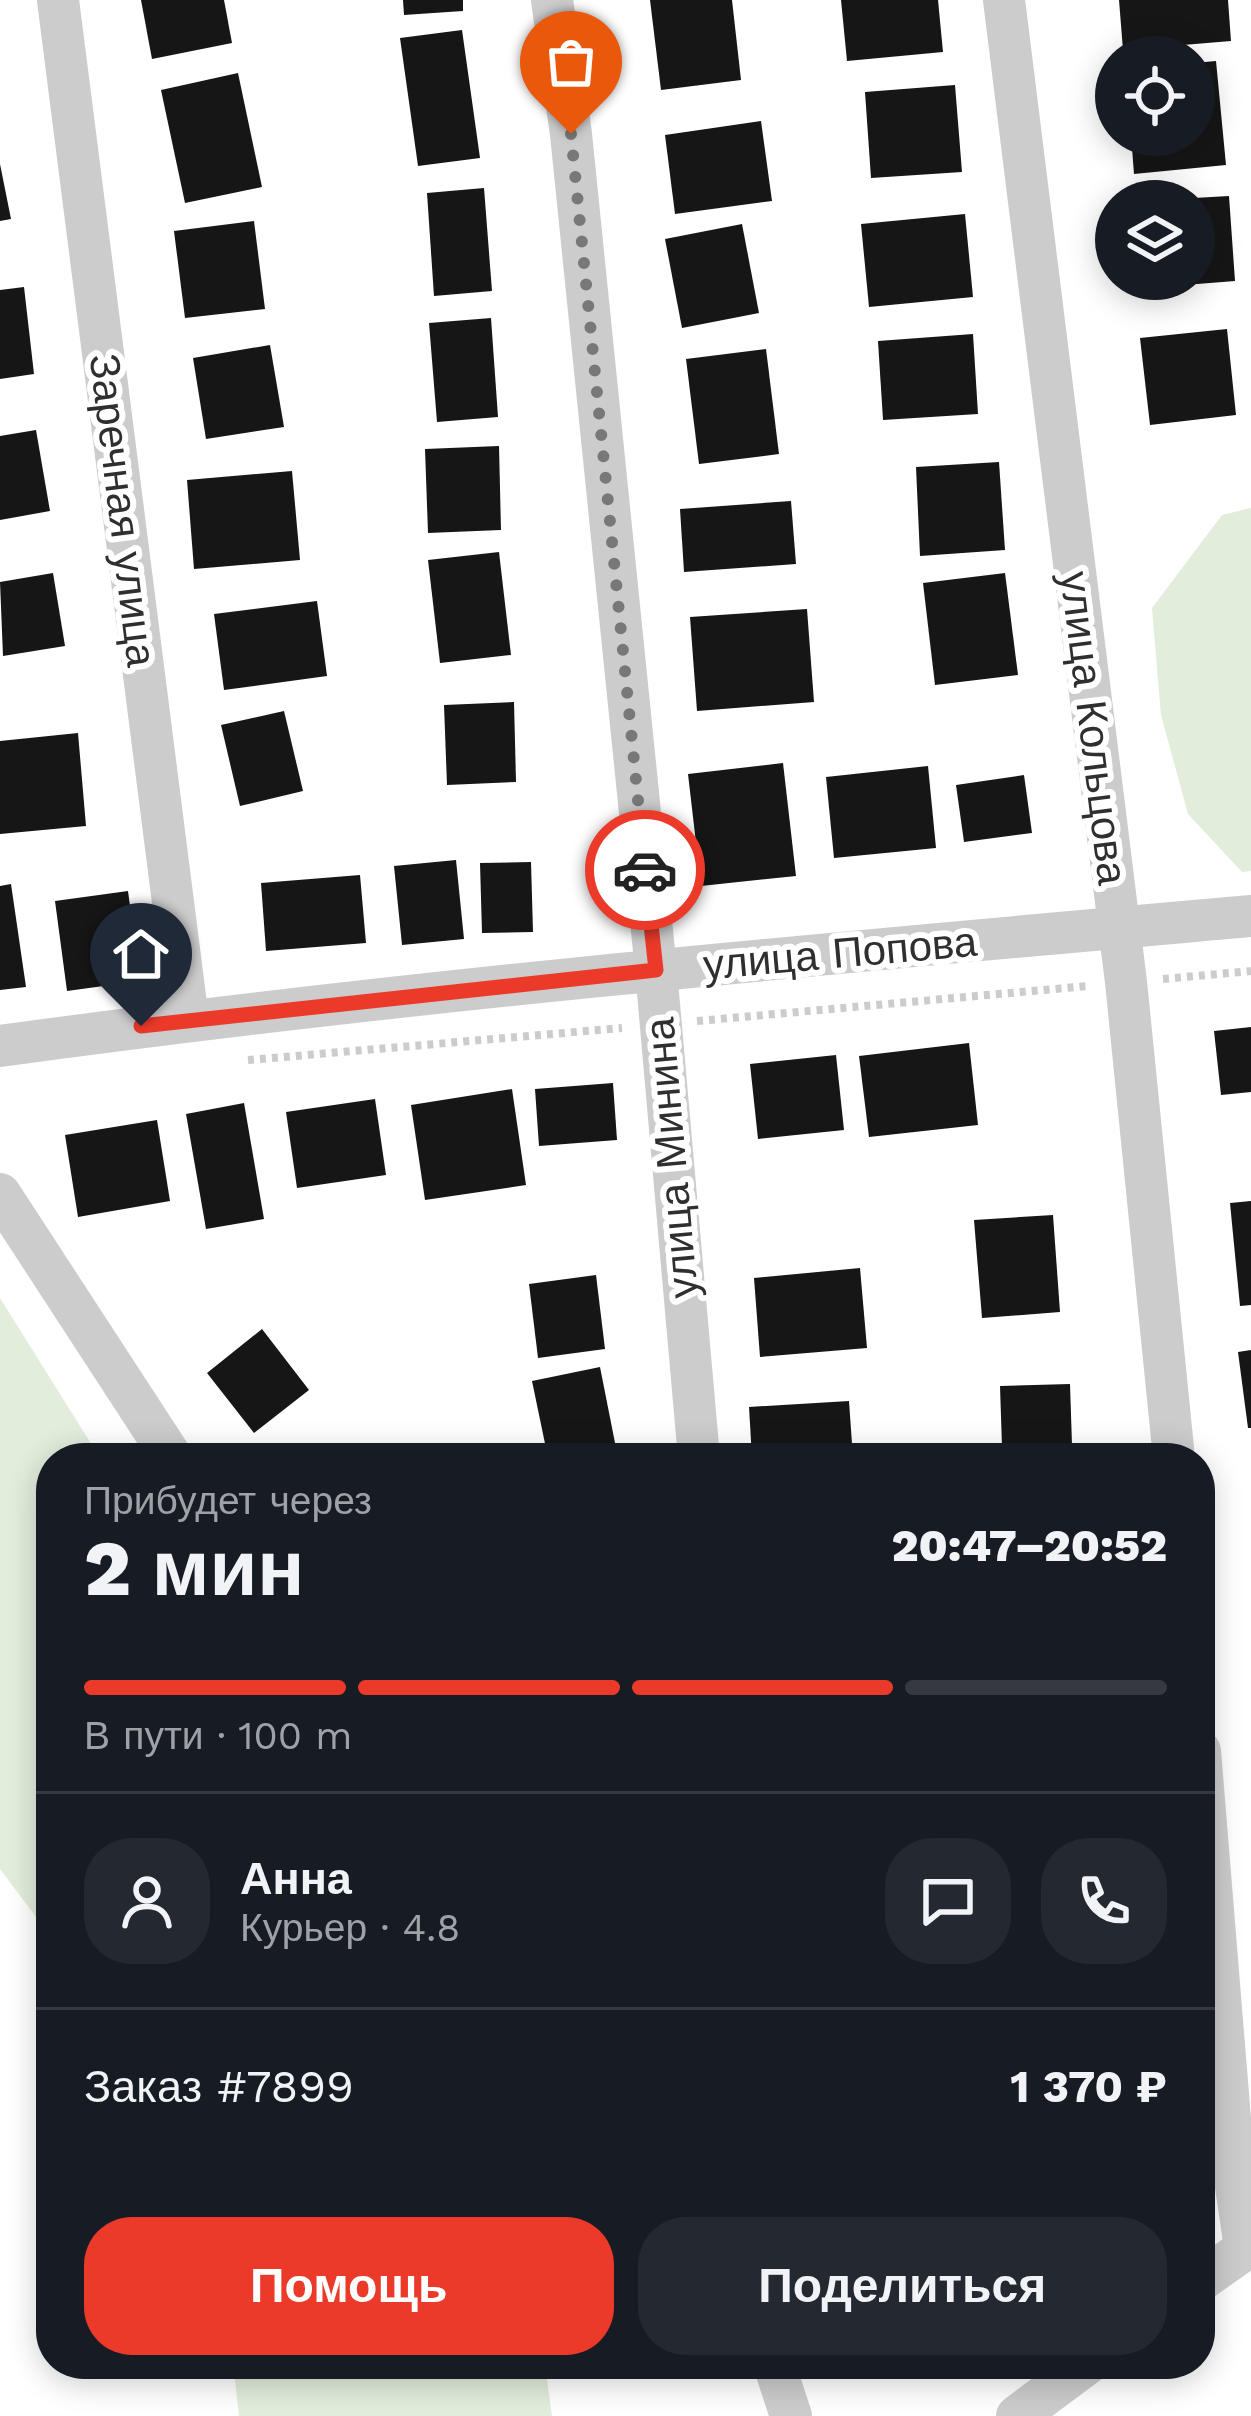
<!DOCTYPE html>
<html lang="ru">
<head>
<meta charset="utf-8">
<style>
  :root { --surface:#171b24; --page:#242831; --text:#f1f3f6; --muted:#9ea1a6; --line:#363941; --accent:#ec3a2a }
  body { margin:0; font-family:"Work Sans",sans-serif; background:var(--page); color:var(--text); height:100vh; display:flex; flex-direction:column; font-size:45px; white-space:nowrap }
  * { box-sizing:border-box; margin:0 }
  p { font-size:39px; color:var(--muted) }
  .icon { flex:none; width:66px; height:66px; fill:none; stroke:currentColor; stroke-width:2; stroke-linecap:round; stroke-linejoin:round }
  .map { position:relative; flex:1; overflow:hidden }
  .drawer { position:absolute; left:36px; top:1443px; width:1179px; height:936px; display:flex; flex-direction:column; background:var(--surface); border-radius:48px; box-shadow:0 6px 30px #0003 }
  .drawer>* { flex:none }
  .tools { position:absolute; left:1095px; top:36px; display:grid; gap:24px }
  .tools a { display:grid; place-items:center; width:120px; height:120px; border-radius:50%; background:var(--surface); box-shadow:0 6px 30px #0003; font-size:60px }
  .pin { position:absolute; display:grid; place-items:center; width:102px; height:102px; color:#fff; margin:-123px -51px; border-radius:50% 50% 50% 0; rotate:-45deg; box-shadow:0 0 12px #0007 }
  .pin .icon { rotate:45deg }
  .courier { position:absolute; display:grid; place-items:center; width:120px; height:120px; margin:-60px; border:9px solid #ec3a2a; border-radius:50%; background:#fff; color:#222; box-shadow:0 3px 15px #0007 }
  .headline em { font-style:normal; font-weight:800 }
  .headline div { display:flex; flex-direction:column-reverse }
  .headline { display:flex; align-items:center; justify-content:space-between; height:204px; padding:0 48px }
  h1 { font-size:78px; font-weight:800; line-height:90px }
  .bar { display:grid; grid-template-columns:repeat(4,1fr); gap:18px 12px; align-content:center; height:144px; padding:0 48px }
  .bar i { height:15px; border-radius:9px; background:var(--line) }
  .bar .current { background:var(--accent) }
  .bar p { grid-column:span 4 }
  .line { display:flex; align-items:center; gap:30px; padding:0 48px; border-top:3px solid var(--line) }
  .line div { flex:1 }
  .round { display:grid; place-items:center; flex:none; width:126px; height:126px; border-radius:48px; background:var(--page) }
  .action { display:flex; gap:24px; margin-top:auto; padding:24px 48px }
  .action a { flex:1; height:138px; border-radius:48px; background:var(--accent); color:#fff; font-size:48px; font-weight:800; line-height:138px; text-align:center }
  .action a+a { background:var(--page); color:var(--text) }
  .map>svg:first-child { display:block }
  .green { fill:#e2eddc }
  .building { fill:#161616 }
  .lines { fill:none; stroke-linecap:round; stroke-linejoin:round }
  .path { stroke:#ccc; stroke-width:8; stroke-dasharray:6 6; stroke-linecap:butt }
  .minor { stroke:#ccc; stroke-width:42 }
  .done { stroke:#787878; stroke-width:12; stroke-dasharray:0 21.6 }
  .route { stroke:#ec3a2a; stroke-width:15 }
  .labels { text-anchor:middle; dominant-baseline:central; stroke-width:12; stroke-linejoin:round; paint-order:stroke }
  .street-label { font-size:42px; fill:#2f2f2f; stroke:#fff }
</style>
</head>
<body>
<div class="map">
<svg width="1251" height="2416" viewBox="0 0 1251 2416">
  <rect width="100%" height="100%" fill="#fff"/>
  <g class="green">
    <polygon points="1251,508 1251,871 1242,872 1188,814 1161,715 1152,608 1222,515"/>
    <polygon points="0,1298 100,1458 51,1458 51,1937 0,1869"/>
    <polygon points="233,2364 545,2364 552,2416 239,2416"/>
  </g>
  <g class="building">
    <polygon points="141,0 224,0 232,43 152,59"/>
    <polygon points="403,0 463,0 463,11 404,15"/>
    <polygon points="650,0 732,0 741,80 661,90"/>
    <polygon points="841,0 938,0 943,52 847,61"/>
    <polygon points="1119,0 1228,0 1231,41 1123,50"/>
    <polygon points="462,30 480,158 418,166 400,38"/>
    <polygon points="1216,61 1226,165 1134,174 1131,135 1194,135 1194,63"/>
    <polygon points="238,73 262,187 185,203 161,90"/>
    <polygon points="955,85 962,172 871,178 865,92"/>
    <polygon points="761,121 772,201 675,214 665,135"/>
    <polygon points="0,164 11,219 0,221"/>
    <polygon points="484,188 492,291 434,296 427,193"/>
    <polygon points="1229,196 1235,281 1147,288 1147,279 1194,279 1194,198"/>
    <polygon points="965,214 973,297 869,307 861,224"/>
    <polygon points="254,221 265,309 185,318 174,231"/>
    <polygon points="742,224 759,313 682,328 665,239"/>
    <polygon points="24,287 34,374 0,379 0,290"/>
    <polygon points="491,318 498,417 437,422 429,323"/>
    <polygon points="1227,329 1236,415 1150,425 1140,338"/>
    <polygon points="973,334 978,414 883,420 878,341"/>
    <polygon points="270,345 284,427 206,439 193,358"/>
    <polygon points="766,349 779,454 699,464 686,359"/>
    <polygon points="36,430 50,511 0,520 0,436"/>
    <polygon points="499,446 501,530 428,533 425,449"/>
    <polygon points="999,462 1005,550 920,556 916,467"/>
    <polygon points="292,471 300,560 194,569 187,480"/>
    <polygon points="791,501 796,564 684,572 680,509"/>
    <polygon points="499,552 511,655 440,663 428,560"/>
    <polygon points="53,573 65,646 3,656 0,582"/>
    <polygon points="1005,573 1018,675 935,685 923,583"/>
    <polygon points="317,601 327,676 224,690 214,614"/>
    <polygon points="807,609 814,702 697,711 690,617"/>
    <polygon points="514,702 516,782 447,785 444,705"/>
    <polygon points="284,711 303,791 240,806 221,725"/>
    <polygon points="78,733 86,826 0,834 0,741"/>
    <polygon points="783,763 796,876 701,886 688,774"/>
    <polygon points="928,766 936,848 834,858 826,777"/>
    <polygon points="1024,775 1032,833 964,842 956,785"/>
    <polygon points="456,860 464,939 402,945 394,866"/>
    <polygon points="531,862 533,932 482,933 480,863"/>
    <polygon points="360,875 366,943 266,951 261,883"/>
    <polygon points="11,884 26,987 0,990 0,886"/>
    <polygon points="128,891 140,981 67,991 55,901"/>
    <polygon points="1251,1027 1251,1092 1221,1095 1214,1031"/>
    <polygon points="969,1043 978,1125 869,1137 859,1056"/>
    <polygon points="836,1055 844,1130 758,1139 750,1064"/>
    <polygon points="613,1083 617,1140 539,1146 535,1089"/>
    <polygon points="512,1089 526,1185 425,1200 411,1105"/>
    <polygon points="375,1099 386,1175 297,1188 286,1112"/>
    <polygon points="244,1103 264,1219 206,1229 186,1114"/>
    <polygon points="157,1120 170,1201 78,1217 65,1135"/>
    <polygon points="1251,1201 1251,1305 1240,1306 1230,1203"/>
    <polygon points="1053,1215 1060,1312 982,1318 974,1220"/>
    <polygon points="860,1268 867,1348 760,1357 754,1278"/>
    <polygon points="596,1275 605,1349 538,1358 529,1284"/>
    <polygon points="262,1329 309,1390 254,1433 207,1373"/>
    <polygon points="1251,1350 1251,1428 1248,1428 1238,1352"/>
    <polygon points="600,1367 618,1458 548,1458 532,1381"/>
    <polygon points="1070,1384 1072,1445 1002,1447 1000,1386"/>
    <polygon points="849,1401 853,1458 752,1458 749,1407"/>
    <polygon points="337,1443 349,1458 317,1458"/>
  </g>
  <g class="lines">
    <g class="path">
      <polyline points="1163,979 1251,971"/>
      <polyline points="697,1021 1088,986"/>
      <polyline points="248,1060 622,1028"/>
    </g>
    <g class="minor">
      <polyline points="58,0 188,1020"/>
      <polyline points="552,0 571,134 656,970 699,1458"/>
      <polyline points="1004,0 1126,982 1174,1458"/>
      <path d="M 0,1046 C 415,989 833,953 1251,916"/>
      <polyline points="0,1194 172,1458"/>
      <polyline points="1200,1751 1235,2180 1245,2247"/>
      <polyline points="1200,2281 1251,2245"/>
      <polyline points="774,2364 791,2416"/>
      <polyline points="1017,2416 1087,2364"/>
    </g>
  </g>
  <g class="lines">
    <polyline class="done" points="571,134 645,870"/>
    <polyline class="route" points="141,1026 656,970 645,870"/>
  </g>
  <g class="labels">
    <g class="street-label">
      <text transform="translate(123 510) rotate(83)">Заречная улица</text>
      <text transform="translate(1094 728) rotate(83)">улица Кольцова</text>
      <text transform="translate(840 953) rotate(-5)">улица Попова</text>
      <text transform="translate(671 1158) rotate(-95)">улица Минина</text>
    </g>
  </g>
</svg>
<div class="tools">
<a><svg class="icon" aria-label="locate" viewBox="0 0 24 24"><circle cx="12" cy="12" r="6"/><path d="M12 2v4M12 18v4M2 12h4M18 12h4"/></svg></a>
<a><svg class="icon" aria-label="layers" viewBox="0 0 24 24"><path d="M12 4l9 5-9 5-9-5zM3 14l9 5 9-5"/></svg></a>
</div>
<div class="pin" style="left:571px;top:134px;background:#ea580c"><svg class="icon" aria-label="bag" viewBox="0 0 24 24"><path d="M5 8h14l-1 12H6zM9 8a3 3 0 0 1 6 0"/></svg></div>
<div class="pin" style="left:141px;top:1026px;background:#1f2937"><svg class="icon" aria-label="home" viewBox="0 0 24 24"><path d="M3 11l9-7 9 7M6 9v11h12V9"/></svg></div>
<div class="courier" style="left:645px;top:870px"><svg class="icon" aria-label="car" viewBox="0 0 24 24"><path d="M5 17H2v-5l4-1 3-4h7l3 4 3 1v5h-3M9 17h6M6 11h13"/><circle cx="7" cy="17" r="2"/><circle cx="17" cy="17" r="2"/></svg></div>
<section class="drawer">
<div class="headline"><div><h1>2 мин</h1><p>Прибудет через</p></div><em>20:47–20:52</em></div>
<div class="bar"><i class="current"></i><i class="current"></i><i class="current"></i><i></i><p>В пути · 100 m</p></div>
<div class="line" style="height:216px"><a class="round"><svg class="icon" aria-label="person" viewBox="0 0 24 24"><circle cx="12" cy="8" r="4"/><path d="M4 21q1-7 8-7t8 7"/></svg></a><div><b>Анна</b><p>Курьер · 4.8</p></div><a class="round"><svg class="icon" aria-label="chat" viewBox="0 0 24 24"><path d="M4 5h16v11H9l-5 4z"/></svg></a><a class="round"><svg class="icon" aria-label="phone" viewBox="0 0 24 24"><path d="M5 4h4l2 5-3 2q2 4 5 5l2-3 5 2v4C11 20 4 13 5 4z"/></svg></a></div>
<div class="line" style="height:156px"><div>Заказ #7899</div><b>1 370 ₽</b></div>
<div class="action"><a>Помощь</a><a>Поделиться</a></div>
</section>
</div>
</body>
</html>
